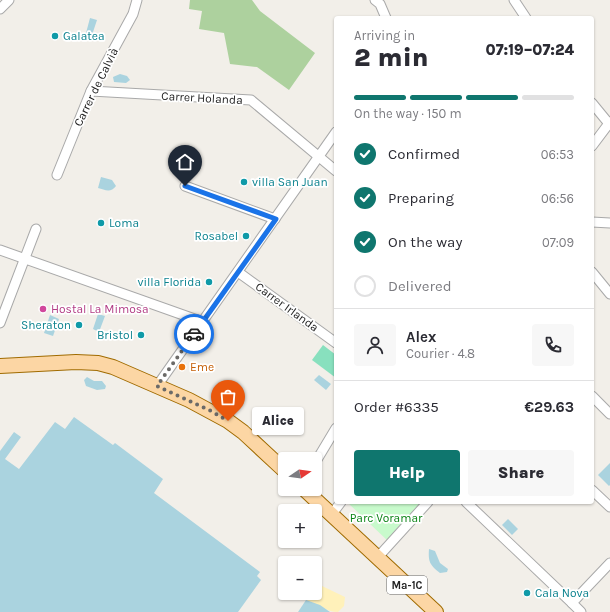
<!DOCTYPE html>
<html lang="en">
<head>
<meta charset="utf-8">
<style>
  :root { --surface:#fff; --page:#f7f7f7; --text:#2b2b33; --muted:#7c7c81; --line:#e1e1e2; --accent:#0f766e }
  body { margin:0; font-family:Karla,sans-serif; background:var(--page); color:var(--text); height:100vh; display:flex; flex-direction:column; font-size:15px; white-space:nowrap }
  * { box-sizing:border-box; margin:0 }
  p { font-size:13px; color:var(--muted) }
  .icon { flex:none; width:22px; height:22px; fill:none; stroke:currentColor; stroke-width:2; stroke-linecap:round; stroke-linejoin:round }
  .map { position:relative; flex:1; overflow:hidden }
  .sheet { position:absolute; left:334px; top:16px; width:260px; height:488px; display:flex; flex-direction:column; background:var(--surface); border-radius:4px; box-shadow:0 1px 3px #0004 }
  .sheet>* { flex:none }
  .needle { width:26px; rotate:77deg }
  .fabs { position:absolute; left:278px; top:452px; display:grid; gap:8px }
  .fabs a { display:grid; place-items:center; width:44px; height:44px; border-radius:4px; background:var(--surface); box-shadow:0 1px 3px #0004; font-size:20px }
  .pin { position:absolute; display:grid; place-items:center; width:34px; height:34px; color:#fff; margin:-41px -17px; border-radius:50% 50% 50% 0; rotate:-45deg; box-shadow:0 0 4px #0007 }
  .pin .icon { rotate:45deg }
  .courier { position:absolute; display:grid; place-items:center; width:40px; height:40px; margin:-20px; border:3px solid #1a73e8; border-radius:50%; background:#fff; color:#222; box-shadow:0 1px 5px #0007 }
  .bubble { position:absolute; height:28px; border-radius:4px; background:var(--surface); box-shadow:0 1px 3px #0004; font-size:13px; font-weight:800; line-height:28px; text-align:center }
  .overview em { font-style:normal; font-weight:800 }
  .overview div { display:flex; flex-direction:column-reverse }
  .overview { display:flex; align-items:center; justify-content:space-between; height:68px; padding:0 20px }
  h1 { font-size:26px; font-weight:800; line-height:30px }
  .bar { display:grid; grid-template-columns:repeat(4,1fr); gap:6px 4px; align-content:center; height:48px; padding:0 20px }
  .bar i { height:5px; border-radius:3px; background:var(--line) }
  .bar .selected { background:var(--accent) }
  .bar p { grid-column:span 4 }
  .line { display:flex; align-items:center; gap:10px; padding:0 20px; border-top:1px solid var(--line) }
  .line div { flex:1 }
  .round { display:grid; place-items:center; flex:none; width:42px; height:42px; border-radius:4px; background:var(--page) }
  ol { padding:0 20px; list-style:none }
  li { display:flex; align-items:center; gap:12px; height:44px }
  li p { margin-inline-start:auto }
  li .icon { padding:4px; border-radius:50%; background:var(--accent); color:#fff; stroke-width:4 }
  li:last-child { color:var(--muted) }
  li i { width:22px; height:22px; border:2px solid var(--line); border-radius:50% }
  .primary-button { display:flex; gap:8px; margin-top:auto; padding:8px 20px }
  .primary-button a { flex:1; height:46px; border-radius:4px; background:var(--accent); color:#fff; font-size:16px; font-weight:800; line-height:46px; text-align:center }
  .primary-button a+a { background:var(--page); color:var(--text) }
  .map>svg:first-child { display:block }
  .forest { fill:#add19e }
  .sand { fill:#fff1ba }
  .park { fill:#c8facc }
  .pitch { fill:#88e0be }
  .water { fill:#aad3df }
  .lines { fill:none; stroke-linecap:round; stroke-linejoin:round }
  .minor-casing { stroke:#a9a9a9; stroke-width:11 }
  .primary-casing { stroke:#a06b00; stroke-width:16 }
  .minor { stroke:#fff; stroke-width:9 }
  .primary { stroke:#fcd6a4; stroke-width:14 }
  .done { stroke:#6b6a68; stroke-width:4; stroke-dasharray:0 7.2 }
  .route { stroke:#1a73e8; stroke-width:5 }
  .culture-dot { fill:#0f9aa8; stroke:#fff; stroke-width:1.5 }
  .hotel-dot { fill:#d1479c; stroke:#fff; stroke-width:1.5 }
  .food-dot { fill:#e8710a; stroke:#fff; stroke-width:1.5 }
  .labels { text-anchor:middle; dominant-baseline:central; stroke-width:3.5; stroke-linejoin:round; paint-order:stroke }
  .shield { fill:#fff; stroke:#646464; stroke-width:1 }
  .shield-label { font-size:11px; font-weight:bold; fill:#222 }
  .culture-label { font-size:12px; fill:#0d838f; stroke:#fff; text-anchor:start }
  .street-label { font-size:12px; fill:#222; stroke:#fff }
  .hotel-label { font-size:12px; fill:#b23c85; stroke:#fff; text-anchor:start }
  .food-label { font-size:12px; fill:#c56008; stroke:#fff; text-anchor:start }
  .park-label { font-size:12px; fill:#0c8416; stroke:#fff }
</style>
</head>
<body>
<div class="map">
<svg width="610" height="612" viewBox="0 0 610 612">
  <rect width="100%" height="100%" fill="#f2efe9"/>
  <polygon class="forest" points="190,0 252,0 260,11 315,53 289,90 257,67 230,64 224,33 199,29 202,11 189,9"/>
  <path class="sand" d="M 322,586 L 345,597 L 344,606 L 338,612 C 327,612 317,604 306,600 Z"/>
  <polygon class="park" points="347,502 423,502 388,541"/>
  <polygon class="pitch" points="323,345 336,355 336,378 312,360"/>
  <g class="water">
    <polygon points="90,18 97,20 92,35 86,33"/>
    <polygon points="120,74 127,76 130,80 126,83 114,82 113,77"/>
    <path d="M 101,177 L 112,180 L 116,186 C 111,193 105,190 98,188 Z"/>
    <polygon points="98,314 105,316 99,332 93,329"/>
    <polygon points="50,315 59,319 53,336 44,333"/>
    <polygon points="319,375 331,384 326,390 314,380"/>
    <polygon points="87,377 94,381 102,381 106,386 105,389 97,390 86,386 84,380"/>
    <polygon points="74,417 113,445 115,443 163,479 154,493 260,572 257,576 261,580 238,612 0,612 0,451 14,432 21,437 5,459 19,469 55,422 65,429"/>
    <polygon points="610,463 610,485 609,486 598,475"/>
    <polygon points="508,519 518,529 512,535 502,525"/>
    <path d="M 429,549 L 435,551 L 440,563 L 448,569 L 447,572 L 440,573 C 430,565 428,562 429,549 Z"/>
    <polygon points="306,600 320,605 330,612 298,612"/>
  </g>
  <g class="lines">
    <g class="minor-casing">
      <g id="minor">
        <polyline points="375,0 380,4 386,18"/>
        <polyline points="514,0 526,18"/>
        <polyline points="0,9 9,0"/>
        <polyline points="91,91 251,100 336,171"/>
        <polyline points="592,103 610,125"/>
        <polyline points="592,146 610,122"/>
        <polyline points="57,175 91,91 133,14 137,0"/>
        <polyline points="185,186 275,219"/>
        <polyline points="592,222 610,223"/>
        <polyline points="0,250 203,322"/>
        <polyline points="238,272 336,343"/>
        <polyline points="592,272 610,294"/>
        <polyline points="0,323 36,229"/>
        <polyline points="157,386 336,132"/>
        <polyline points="592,396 610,414"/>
        <polyline points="315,463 336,428"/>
        <polyline points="592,490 610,507"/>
        <polyline points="466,502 572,603"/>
        <polyline points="332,514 341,502"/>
        <polyline points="378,557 428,502"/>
        <polyline points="581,612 572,603 610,563"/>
      </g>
    </g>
    <g class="primary-casing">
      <g id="primary">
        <polyline points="0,366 76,362 98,363 113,367 189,400 228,421 243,432 285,471"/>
        <polyline points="304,489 436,612"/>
      </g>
    </g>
    <use href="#minor" class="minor"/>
    <use href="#primary" class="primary"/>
  </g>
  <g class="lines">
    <polyline class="done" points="194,334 157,386 211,411 228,421"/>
    <polyline class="route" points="185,186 276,219 194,334"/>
  </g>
  <g class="culture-dot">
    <circle cx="55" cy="36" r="4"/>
    <circle cx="244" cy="182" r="4"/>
    <circle cx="101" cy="223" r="4"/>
    <circle cx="246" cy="236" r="4"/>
    <circle cx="209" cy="282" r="4"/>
    <circle cx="79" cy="325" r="4"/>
    <circle cx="141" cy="335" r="4"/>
    <circle cx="527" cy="593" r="4"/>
  </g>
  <circle class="hotel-dot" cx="43" cy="309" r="4"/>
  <circle class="food-dot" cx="182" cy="367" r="4"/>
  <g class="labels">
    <rect class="shield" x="387" y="576" width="40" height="18" rx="3"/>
    <g class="shield-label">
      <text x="407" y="585">Ma-1C</text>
    </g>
    <g class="culture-label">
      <text x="63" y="36">Galatea</text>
      <text x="252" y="182">villa San Juan</text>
      <text x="109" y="223">Loma</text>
      <text x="238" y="236" text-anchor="end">Rosabel</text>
      <text x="201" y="282" text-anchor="end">villa Florida</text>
      <text x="71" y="325" text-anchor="end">Sheraton</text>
      <text x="133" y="335" text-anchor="end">Bristol</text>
      <text x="535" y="593">Cala Nova</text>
    </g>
    <g class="street-label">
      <text transform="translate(96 87) rotate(-64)">Carrer de Calvià</text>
      <text transform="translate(202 98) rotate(3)">Carrer Holanda</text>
      <text transform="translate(287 307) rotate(36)">Carrer Irlanda</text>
    </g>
    <g class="hotel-label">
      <text x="51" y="309">Hostal La Mimosa</text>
    </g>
    <g class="food-label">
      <text x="190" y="367">Eme</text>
    </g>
    <g class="park-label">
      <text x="386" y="518">Parc Voramar</text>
    </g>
  </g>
</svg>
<div class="fabs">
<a><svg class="needle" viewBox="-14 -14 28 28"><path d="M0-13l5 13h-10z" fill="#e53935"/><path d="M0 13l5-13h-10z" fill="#7c7c81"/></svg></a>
<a>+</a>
<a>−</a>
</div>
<div class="pin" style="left:228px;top:421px;background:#ea580c"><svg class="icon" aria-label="bag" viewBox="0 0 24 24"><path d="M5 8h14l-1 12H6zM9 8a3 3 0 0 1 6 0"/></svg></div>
<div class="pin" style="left:185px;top:186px;background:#1f2937"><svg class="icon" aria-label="home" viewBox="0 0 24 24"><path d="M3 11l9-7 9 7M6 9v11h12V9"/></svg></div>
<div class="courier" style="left:194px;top:334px"><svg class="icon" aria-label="car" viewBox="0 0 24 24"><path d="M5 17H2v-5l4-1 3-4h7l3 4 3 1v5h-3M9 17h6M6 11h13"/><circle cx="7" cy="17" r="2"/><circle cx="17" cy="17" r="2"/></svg></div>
<div class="bubble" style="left:252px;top:407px;width:52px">Alice</div>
<section class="sheet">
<div class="overview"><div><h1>2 min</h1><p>Arriving in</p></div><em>07:19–07:24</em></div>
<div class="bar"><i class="selected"></i><i class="selected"></i><i class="selected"></i><i></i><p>On the way · 150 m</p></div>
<ol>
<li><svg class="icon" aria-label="check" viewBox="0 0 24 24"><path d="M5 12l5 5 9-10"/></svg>Confirmed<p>06:53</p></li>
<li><svg class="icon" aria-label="check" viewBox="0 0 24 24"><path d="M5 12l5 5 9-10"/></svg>Preparing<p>06:56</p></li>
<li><svg class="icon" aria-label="check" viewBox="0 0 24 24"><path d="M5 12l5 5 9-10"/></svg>On the way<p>07:09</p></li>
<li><i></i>Delivered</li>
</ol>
<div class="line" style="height:72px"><a class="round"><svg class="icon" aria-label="person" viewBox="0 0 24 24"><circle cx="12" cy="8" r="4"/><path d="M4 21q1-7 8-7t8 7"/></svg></a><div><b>Alex</b><p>Courier · 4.8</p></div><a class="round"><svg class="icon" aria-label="phone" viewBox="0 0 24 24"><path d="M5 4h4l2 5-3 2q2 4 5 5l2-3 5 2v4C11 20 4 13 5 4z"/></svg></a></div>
<div class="line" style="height:52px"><div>Order #6335</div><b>€29.63</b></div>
<div class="primary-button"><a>Help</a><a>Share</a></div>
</section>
</div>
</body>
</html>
